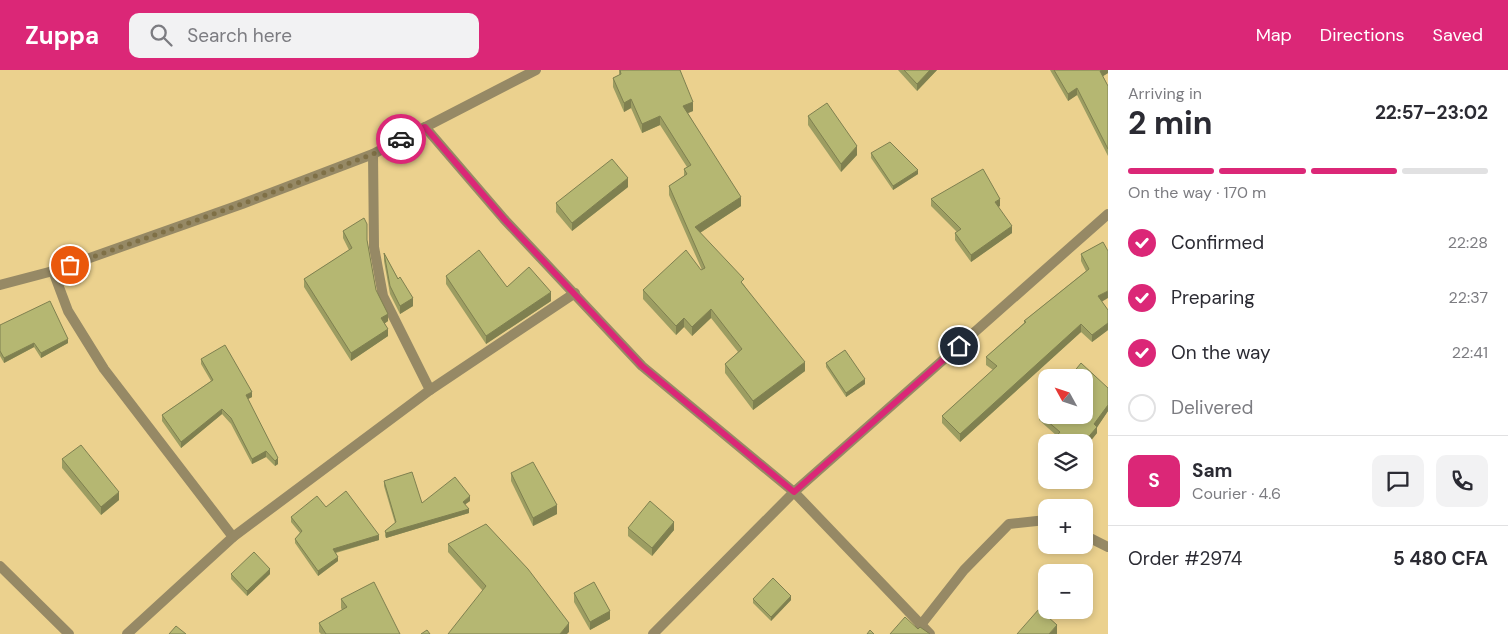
<!DOCTYPE html>
<html lang="en">
<head>
<meta charset="utf-8">
<style>
  :root { --surface:#fff; --page:#f2f2f3; --text:#2b2b33; --muted:#7c7c81; --line:#e1e1e2; --accent:#db2777 }
  body { margin:0; font-family:"DM Sans",sans-serif; background:var(--page); color:var(--text); height:100vh; display:flex; flex-direction:column; font-size:19px; white-space:nowrap }
  * { box-sizing:border-box; margin:0 }
  p { font-size:16px; color:var(--muted) }
  .icon { flex:none; width:28px; height:28px; fill:none; stroke:currentColor; stroke-width:2; stroke-linecap:round; stroke-linejoin:round }
  .map { position:relative; flex:1; overflow:hidden }
  .sheet { display:flex; flex-direction:column; background:var(--surface); width:400px }
  .sheet>* { flex:none }
  .needle { width:32px; rotate:310deg }
  .fabs { position:absolute; left:1038px; top:299px; display:grid; gap:10px }
  .fabs a { display:grid; place-items:center; width:55px; height:55px; border-radius:10px; background:var(--surface); box-shadow:0 2px 8px #0003; font-size:25px }
  .pin { position:absolute; display:grid; place-items:center; width:42px; height:42px; color:#fff; margin:-21px; border:2px solid #fff; border-radius:50%; box-shadow:0 1px 5px #0007 }
  .courier { position:absolute; display:grid; place-items:center; width:50px; height:50px; margin:-25px; border:4px solid #db2777; border-radius:50%; background:#fff; color:#222; box-shadow:0 1px 6px #0007 }
  .summary em { font-style:normal; font-weight:700 }
  .summary div { display:flex; flex-direction:column-reverse }
  .summary { display:flex; align-items:center; justify-content:space-between; height:85px; padding:0 20px }
  h1 { font-size:32px; font-weight:700; line-height:38px }
  .bar { display:grid; grid-template-columns:repeat(4,1fr); gap:8px 5px; align-content:center; height:60px; padding:0 20px }
  .bar i { height:6px; border-radius:4px; background:var(--line) }
  .bar .on { background:var(--accent) }
  .bar p { grid-column:span 4 }
  .line { display:flex; align-items:center; gap:12px; padding:0 20px; border-top:1px solid var(--line) }
  .line div { flex:1 }
  .round { display:grid; place-items:center; flex:none; width:52px; height:52px; border-radius:10px; background:var(--page) }
  ol { padding:0 20px; list-style:none }
  li { display:flex; align-items:center; gap:15px; height:55px }
  li p { margin-inline-start:auto }
  li .icon { padding:5px; border-radius:50%; background:var(--accent); color:#fff; stroke-width:4 }
  li:last-child { color:var(--muted) }
  li i { width:28px; height:28px; border:2px solid var(--line); border-radius:50% }
  header { display:flex; align-items:center; gap:30px; box-sizing:border-box; height:70px; padding:0 25px; background:var(--accent); color:#fff }
  header strong { font-size:24px }
  nav { display:flex; gap:28px; margin-inline-start:auto; font-size:18px }
  .search { width:350px; height:45px; background:var(--page); display:flex; align-items:center; gap:12px; box-sizing:border-box; padding:0 18px; border-radius:10px; color:var(--muted); font-size:19px }
  main { display:flex; flex:1; min-height:0 }
  .map>svg:first-child { display:block }
  .lines { fill:none; stroke-linecap:round; stroke-linejoin:round }
  .minor { stroke:#968965; stroke-width:10 }
  .wall { fill:#9c9d62 }
  .shaded-wall { fill:#7f8050 }
  .building { fill:#b5b772; stroke:#7f8050 }
  .done { stroke:#7f7046; stroke-width:5; stroke-dasharray:0 9 }
  .route { stroke:#db2777; stroke-width:6 }
</style>
</head>
<body>
<header>
<strong>Zuppa</strong>
<div class="search"><svg class="icon" aria-label="search" viewBox="0 0 24 24"><circle cx="10" cy="10" r="6"/><path d="M15 15l6 6"/></svg>Search here</div>
<nav><a>Map</a><a>Directions</a><a>Saved</a></nav>
</header>
<main>
<div class="map">
<svg width="1108" height="564" viewBox="0 0 1108 564">
  <rect width="100%" height="100%" fill="#ebd18e"/>
  <g class="lines">
    <g class="minor">
      <polyline points="425,57 504,149 642,296 794,422 930,564"/>
      <polyline points="373,84 374,177 383,226 430,320"/>
      <polyline points="53,201 68,241 104,299 233,467"/>
      <polyline points="0,215 53,201 242,134 373,84 536,0"/>
      <polyline points="1084,465 1108,477"/>
      <polyline points="0,496 69,564"/>
      <polyline points="920,556 964,500 1009,454 1046,450"/>
      <polyline points="127,564 233,467 430,320 575,223"/>
      <polyline points="653,564 794,422 1108,144"/>
    </g>
  </g>
  <g class="wall">
    <polygon points="619,0 680,0 693,41 688,43 741,136 700,163 744,215 805,301 753,340 725,303 725,294 738,282 711,248 692,266 684,257 676,265 643,229 643,220 702,200 669,125 669,116 684,106 684,99 687,97 660,55 642,63 631,38 624,42 613,17 613,8 619,5"/>
    <polygon points="898,0 937,0 917,21"/>
    <polygon points="1050,0 1108,0 1108,3 1103,6 1108,16 1108,86 1077,25 1068,31"/>
    <polygon points="808,46 857,85 841,102 808,55"/>
    <polygon points="871,83 918,104 893,120 871,88"/>
    <polygon points="628,117 572,161 556,142 556,133"/>
    <polygon points="931,129 1000,136 998,137 1012,163 971,192 955,170 955,163 957,162 931,136"/>
    <polygon points="343,161 367,170 376,220 388,251 385,253 388,266 351,291 304,217 304,209 349,180 343,168"/>
    <polygon points="1103,172 1102,232 1108,240 1108,260 1092,272 1081,262 960,372 942,353 942,346 993,300 986,295 986,287 1024,253 1024,251 1086,201 1081,191 1081,184"/>
    <polygon points="384,183 413,236 400,244 390,224 384,191"/>
    <polygon points="446,206 551,231 486,274 446,214"/>
    <polygon points="0,255 68,273 41,288 34,277 4,293 0,286"/>
    <polygon points="201,289 252,327 248,329 278,394 275,396 266,387 252,394 231,354 222,344 181,378 162,351 162,345 211,311 201,294"/>
    <polygon points="826,293 865,314 846,327 826,297"/>
    <polygon points="1108,318 1108,341 1097,357 1097,363 1084,379 1084,372 1053,372 1053,370 1057,366 1039,350 1039,344"/>
    <polygon points="62,389 119,430 101,445 62,398"/>
    <polygon points="511,403 557,444 533,456 511,411"/>
    <polygon points="384,411 422,433 470,431 465,434 469,443 386,468 385,466 385,461 395,453 384,416"/>
    <polygon points="326,437 379,470 336,483 338,491 318,506 295,473 295,469 300,463 291,452 291,447"/>
    <polygon points="628,458 674,460 652,486 628,466"/>
    <polygon points="448,474 569,562 482,520 448,482"/>
    <polygon points="231,504 270,504 247,526 231,509"/>
    <polygon points="574,523 610,549 590,560 574,532"/>
    <polygon points="341,529 400,564 321,564 319,562 319,553 342,540 341,538"/>
    <polygon points="753,529 791,530 771,551 753,533"/>
  </g>
  <g class="shaded-wall">
    <polygon points="930,0 937,0 917,21 917,14"/>
    <polygon points="1102,0 1108,0 1108,3 1100,8 1100,1"/>
    <polygon points="1077,18 1077,25 1068,31 1068,24"/>
    <polygon points="631,29 631,38 624,42 624,33"/>
    <polygon points="693,32 693,41 683,45 683,36"/>
    <polygon points="660,46 660,55 642,63 642,54"/>
    <polygon points="857,76 857,85 841,102 841,94"/>
    <polygon points="918,100 918,104 893,120 893,116"/>
    <polygon points="628,108 628,117 572,161 572,153"/>
    <polygon points="741,127 741,136 695,166 695,157"/>
    <polygon points="1000,129 1000,136 995,139 995,132"/>
    <polygon points="1012,156 1012,163 971,192 971,185"/>
    <polygon points="1108,221 1108,228 1098,234 1098,226"/>
    <polygon points="551,222 551,231 486,274 486,266"/>
    <polygon points="413,228 413,236 400,244 400,236"/>
    <polygon points="711,239 711,248 692,266 692,257"/>
    <polygon points="388,244 388,251 381,256 381,248"/>
    <polygon points="684,248 684,257 676,265 676,256"/>
    <polygon points="1108,253 1108,260 1092,272 1092,265"/>
    <polygon points="1081,254 1081,262 960,372 960,364"/>
    <polygon points="388,259 388,266 351,291 351,283"/>
    <polygon points="68,269 68,273 41,288 41,283"/>
    <polygon points="34,273 34,277 4,293 4,288"/>
    <polygon points="805,292 805,301 753,340 753,331"/>
    <polygon points="865,309 865,314 846,327 846,323"/>
    <polygon points="252,322 252,327 246,330 246,325"/>
    <polygon points="1108,335 1108,341 1096,359 1097,357 1097,363 1084,379 1084,372 1094,354"/>
    <polygon points="222,339 222,344 181,378 181,372"/>
    <polygon points="266,381 266,387 252,394 252,389"/>
    <polygon points="278,388 278,394 275,396 275,391"/>
    <polygon points="119,422 119,430 101,445 101,437"/>
    <polygon points="470,426 470,431 463,436 463,432"/>
    <polygon points="557,435 557,444 533,456 533,448"/>
    <polygon points="469,439 469,443 386,468 386,463"/>
    <polygon points="674,452 674,460 652,486 652,478"/>
    <polygon points="379,465 379,470 333,483 333,479"/>
    <polygon points="338,487 338,491 318,506 318,501"/>
    <polygon points="270,499 270,504 247,526 247,521"/>
    <polygon points="791,526 791,530 771,551 771,547"/>
    <polygon points="610,541 610,549 590,560 590,552"/>
    <polygon points="569,553 569,562 567,564 560,564"/>
    <polygon points="1057,555 1057,564 1049,564"/>
  </g>
  <g class="building">
    <polygon points="620,0 680,0 693,32 683,36 741,127 695,157 744,209 741,212 805,292 753,331 725,294 742,279 711,239 692,257 684,248 676,256 643,220 686,180 701,200 705,198 669,116 687,104 684,99 691,95 660,46 642,54 631,29 624,33 613,8 621,4"/>
    <polygon points="904,0 930,0 917,14"/>
    <polygon points="1054,0 1102,0 1100,1 1108,16 1108,79 1077,18 1068,24"/>
    <polygon points="827,33 857,76 841,94 808,46"/>
    <polygon points="890,72 918,100 893,116 871,83"/>
    <polygon points="612,89 628,108 572,153 556,133"/>
    <polygon points="983,99 1000,129 995,132 1012,156 971,185 955,163 961,159 931,129"/>
    <polygon points="364,148 367,154 367,170 376,220 388,244 381,248 388,259 351,283 304,209 352,178 343,161"/>
    <polygon points="1103,172 1108,181 1108,221 1098,226 1108,240 1108,253 1092,265 1081,254 960,364 942,346 997,296 986,287 1026,252 1024,251 1089,199 1081,184"/>
    <polygon points="479,180 507,217 529,197 551,222 486,266 446,206"/>
    <polygon points="384,183 398,209 400,207 413,228 400,236 390,216"/>
    <polygon points="50,231 68,269 41,283 34,273 4,288 0,281 0,255"/>
    <polygon points="225,275 252,322 246,325 278,388 275,391 266,381 252,389 231,348 222,339 181,372 162,345 213,310 201,289"/>
    <polygon points="845,280 865,309 846,323 826,293"/>
    <polygon points="1081,293 1108,318 1108,335 1094,354 1097,357 1084,372 1056,372 1053,370 1060,362 1039,344 1046,334 1046,345 1084,345 1084,308 1069,308"/>
    <polygon points="81,375 119,422 101,437 62,389"/>
    <polygon points="533,392 557,435 533,448 511,403"/>
    <polygon points="412,402 422,433 455,407 470,426 463,432 469,439 386,463 385,461 396,452 384,411"/>
    <polygon points="346,421 379,465 333,479 338,487 318,501 295,469 302,461 291,447 317,426 326,437"/>
    <polygon points="650,431 674,452 652,478 628,458"/>
    <polygon points="486,454 528,499 569,553 560,564 448,564 486,516 448,474"/>
    <polygon points="254,482 270,499 247,521 231,504"/>
    <polygon points="773,508 791,526 771,547 753,529"/>
    <polygon points="374,512 400,564 326,564 319,553 347,537 341,529"/>
    <polygon points="594,512 610,541 590,552 574,523"/>
    <polygon points="1039,539 1057,555 1049,564 1017,564"/>
    <polygon points="905,547 918,559 920,557 930,564 890,564"/>
    <polygon points="176,556 186,564 169,564"/>
    <polygon points="427,560 430,564 421,564"/>
    <polygon points="870,560 874,564 867,564"/>
  </g>
  <g class="lines">
    <polyline class="done" points="70,195 242,134 373,84 401,69"/>
    <polyline class="route" points="401,69 425,57 504,149 642,296 794,422 959,276"/>
  </g>
</svg>
<div class="fabs">
<a><svg class="needle" viewBox="-14 -14 28 28"><path d="M0-13l5 13h-10z" fill="#e53935"/><path d="M0 13l5-13h-10z" fill="#7c7c81"/></svg></a>
<a><svg class="icon" aria-label="layers" viewBox="0 0 24 24"><path d="M12 4l9 5-9 5-9-5zM3 14l9 5 9-5"/></svg></a>
<a>+</a>
<a>−</a>
</div>
<div class="pin" style="left:70px;top:195px;background:#ea580c"><svg class="icon" aria-label="bag" viewBox="0 0 24 24"><path d="M5 8h14l-1 12H6zM9 8a3 3 0 0 1 6 0"/></svg></div>
<div class="pin" style="left:959px;top:276px;background:#1f2937"><svg class="icon" aria-label="home" viewBox="0 0 24 24"><path d="M3 11l9-7 9 7M6 9v11h12V9"/></svg></div>
<div class="courier" style="left:401px;top:69px"><svg class="icon" aria-label="car" viewBox="0 0 24 24"><path d="M5 17H2v-5l4-1 3-4h7l3 4 3 1v5h-3M9 17h6M6 11h13"/><circle cx="7" cy="17" r="2"/><circle cx="17" cy="17" r="2"/></svg></div>
</div>
<section class="sheet">
<div class="summary"><div><h1>2 min</h1><p>Arriving in</p></div><em>22:57–23:02</em></div>
<div class="bar"><i class="on"></i><i class="on"></i><i class="on"></i><i></i><p>On the way · 170 m</p></div>
<ol>
<li><svg class="icon" aria-label="check" viewBox="0 0 24 24"><path d="M5 12l5 5 9-10"/></svg>Confirmed<p>22:28</p></li>
<li><svg class="icon" aria-label="check" viewBox="0 0 24 24"><path d="M5 12l5 5 9-10"/></svg>Preparing<p>22:37</p></li>
<li><svg class="icon" aria-label="check" viewBox="0 0 24 24"><path d="M5 12l5 5 9-10"/></svg>On the way<p>22:41</p></li>
<li><i></i>Delivered</li>
</ol>
<div class="line" style="height:90px"><b class="round" style="background:var(--accent);color:#fff">S</b><div><b>Sam</b><p>Courier · 4.6</p></div><a class="round"><svg class="icon" aria-label="chat" viewBox="0 0 24 24"><path d="M4 5h16v11H9l-5 4z"/></svg></a><a class="round"><svg class="icon" aria-label="phone" viewBox="0 0 24 24"><path d="M5 4h4l2 5-3 2q2 4 5 5l2-3 5 2v4C11 20 4 13 5 4z"/></svg></a></div>
<div class="line" style="height:65px"><div>Order #2974</div><b>5 480 CFA</b></div>
</section>
</main>
</body>
</html>
